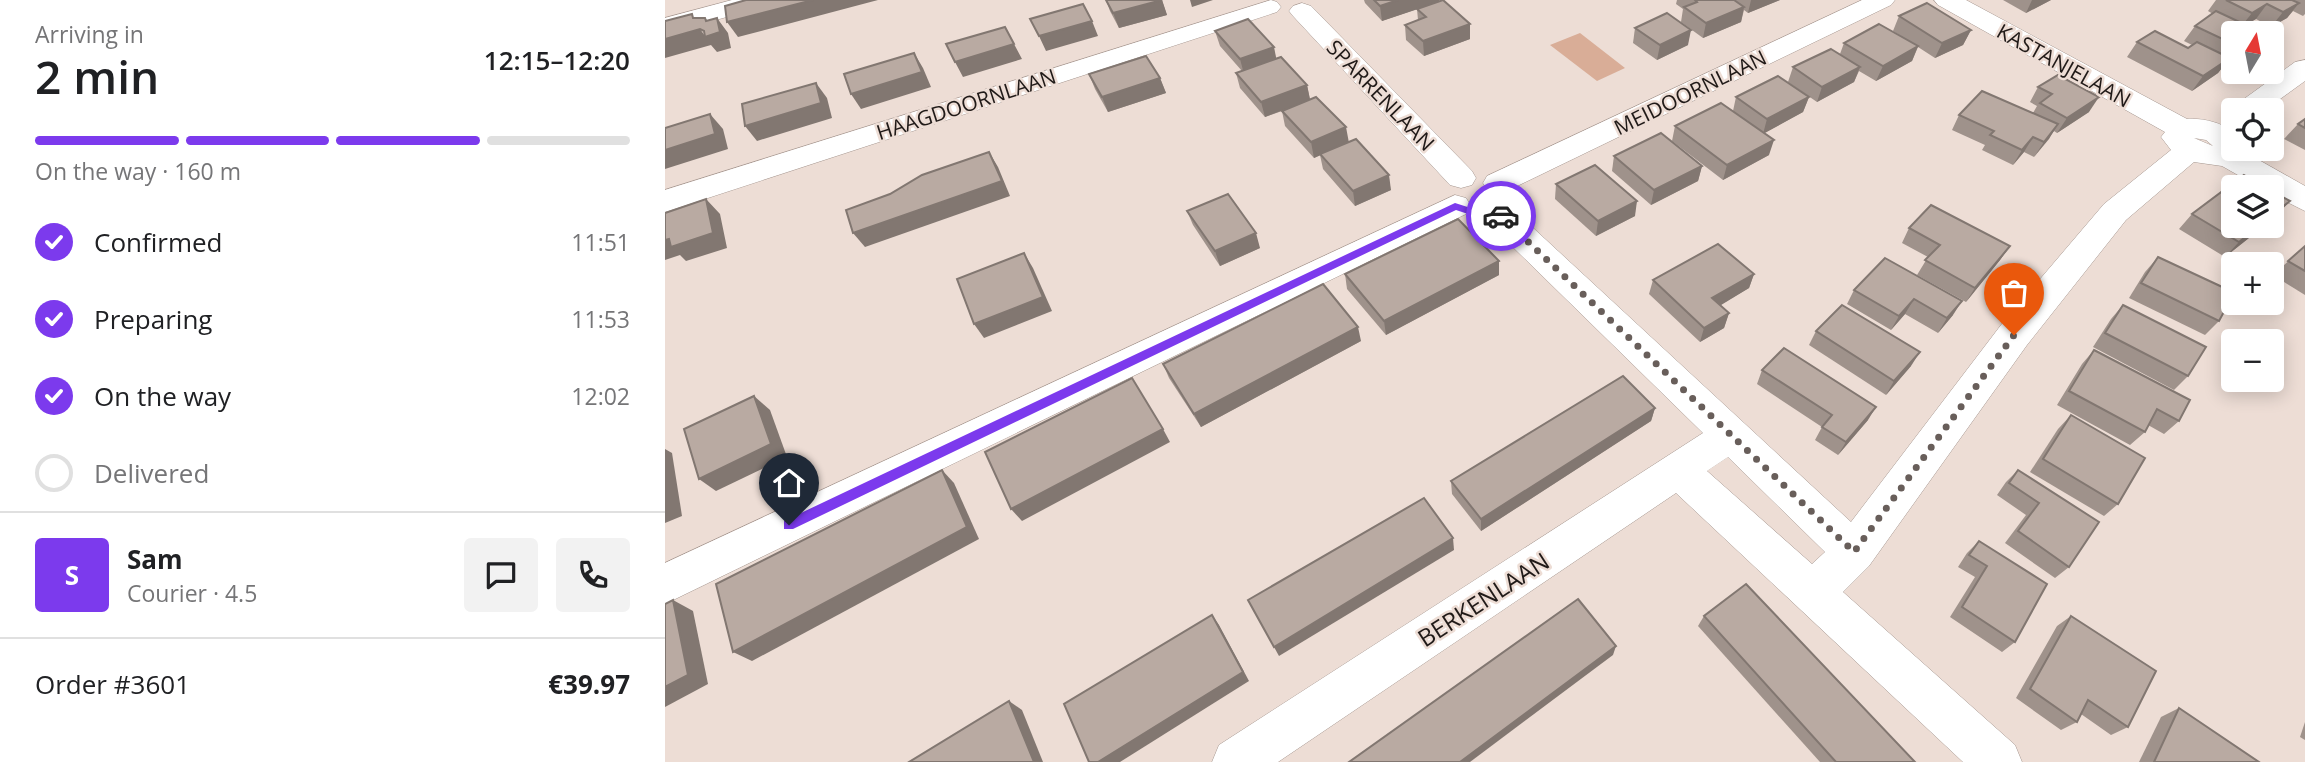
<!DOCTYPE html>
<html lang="en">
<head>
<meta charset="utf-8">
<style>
  :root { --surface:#fff; --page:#f2f2f2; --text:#202124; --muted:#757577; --line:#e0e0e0; --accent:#7c3aed }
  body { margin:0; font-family:"Open Sans",sans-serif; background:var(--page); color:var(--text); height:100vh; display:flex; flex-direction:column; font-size:26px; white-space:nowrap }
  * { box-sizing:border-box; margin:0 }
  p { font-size:23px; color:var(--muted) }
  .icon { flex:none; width:38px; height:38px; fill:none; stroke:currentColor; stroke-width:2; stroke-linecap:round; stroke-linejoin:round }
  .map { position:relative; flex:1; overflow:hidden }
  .panel { display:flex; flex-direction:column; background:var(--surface); width:665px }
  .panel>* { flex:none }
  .needle { width:46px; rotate:10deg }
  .buttons { position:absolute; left:1556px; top:21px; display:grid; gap:14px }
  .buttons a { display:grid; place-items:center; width:63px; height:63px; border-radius:7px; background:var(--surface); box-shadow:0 4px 18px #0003; font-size:35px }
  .pin { position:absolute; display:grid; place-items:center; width:60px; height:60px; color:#fff; margin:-72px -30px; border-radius:50% 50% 50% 0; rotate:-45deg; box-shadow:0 0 7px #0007 }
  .pin .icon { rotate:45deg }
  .courier { position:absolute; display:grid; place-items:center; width:70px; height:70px; margin:-35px; border:5px solid #7c3aed; border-radius:50%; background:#fff; color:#222; box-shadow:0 2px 9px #0007 }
  .headline em { font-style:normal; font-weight:600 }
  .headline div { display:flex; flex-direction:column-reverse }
  .headline { display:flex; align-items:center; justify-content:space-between; height:119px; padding:0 35px }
  h1 { font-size:46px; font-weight:600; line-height:52px }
  .bar { display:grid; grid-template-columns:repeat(4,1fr); gap:10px 7px; align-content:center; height:84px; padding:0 35px }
  .bar i { height:9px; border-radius:5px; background:var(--line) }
  .bar .active { background:var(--accent) }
  .bar p { grid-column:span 4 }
  .line { display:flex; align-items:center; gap:18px; padding:0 35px; border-top:2px solid var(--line) }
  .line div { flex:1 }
  .round { display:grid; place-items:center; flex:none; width:74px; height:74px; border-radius:7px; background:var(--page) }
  ol { padding:0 35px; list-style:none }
  li { display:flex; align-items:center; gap:21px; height:77px }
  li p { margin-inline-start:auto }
  li .icon { padding:7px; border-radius:50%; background:var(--accent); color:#fff; stroke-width:4 }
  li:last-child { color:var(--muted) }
  li i { width:38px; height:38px; border:4px solid var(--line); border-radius:50% }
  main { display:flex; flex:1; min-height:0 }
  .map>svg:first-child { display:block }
  .green { fill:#d9ad97 }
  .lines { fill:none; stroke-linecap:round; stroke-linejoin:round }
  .minor-casing { stroke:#a5968f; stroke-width:1 }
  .minor { fill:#fff; fill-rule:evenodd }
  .wall { fill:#9f928b }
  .shaded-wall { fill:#827771 }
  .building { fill:#b9aaa2; stroke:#827771; stroke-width:2 }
  .route { fill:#7c3aed }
  .done { stroke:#685e5a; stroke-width:7; stroke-dasharray:0 12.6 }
  .labels { text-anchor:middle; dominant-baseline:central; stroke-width:5; stroke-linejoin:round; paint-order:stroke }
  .far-street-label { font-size:21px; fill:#201a18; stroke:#edddd5 }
  .street-label { font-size:24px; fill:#201a18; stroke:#edddd5 }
</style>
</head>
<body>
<main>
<section class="panel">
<div class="headline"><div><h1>2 min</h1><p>Arriving in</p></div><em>12:15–12:20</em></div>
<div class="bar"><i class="active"></i><i class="active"></i><i class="active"></i><i></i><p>On the way · 160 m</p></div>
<ol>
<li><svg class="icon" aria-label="check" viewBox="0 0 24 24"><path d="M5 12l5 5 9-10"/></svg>Confirmed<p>11:51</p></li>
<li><svg class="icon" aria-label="check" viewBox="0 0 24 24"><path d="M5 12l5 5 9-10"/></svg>Preparing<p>11:53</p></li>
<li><svg class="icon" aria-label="check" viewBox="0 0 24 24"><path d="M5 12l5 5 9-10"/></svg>On the way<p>12:02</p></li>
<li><i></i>Delivered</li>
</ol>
<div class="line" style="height:126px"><b class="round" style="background:var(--accent);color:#fff">S</b><div><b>Sam</b><p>Courier · 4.5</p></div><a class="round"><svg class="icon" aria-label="chat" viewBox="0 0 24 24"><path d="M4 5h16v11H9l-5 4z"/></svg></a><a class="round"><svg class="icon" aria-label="phone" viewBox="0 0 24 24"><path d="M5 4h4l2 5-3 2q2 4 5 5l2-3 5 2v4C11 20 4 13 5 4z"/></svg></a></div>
<div class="line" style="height:91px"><div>Order #3601</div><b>€39.97</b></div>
</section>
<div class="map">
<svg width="1640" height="762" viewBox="0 0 1640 762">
  <rect width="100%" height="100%" fill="#edddd5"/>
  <polygon class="green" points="915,33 960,68 932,81 885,45"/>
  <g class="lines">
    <g class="minor-casing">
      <g id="minor">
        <polygon points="67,0 109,0 105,5 0,34 0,18"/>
        <polygon points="606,0 612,2 616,7 612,12 0,212 0,190"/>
        <polygon points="1197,0 1230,0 1226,5 844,190 833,193 822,190 818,183 822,176"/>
        <path d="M 1269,0 L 1301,0 L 1522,119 C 1537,118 1556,122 1568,132 L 1568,149 L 1579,149 L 1578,151 L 1640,186 L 1640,211 L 1606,194 L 1606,187 L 1594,187 L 1557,166 L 1529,162 L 1461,220 L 1362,345 L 1204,566 L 1178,592 L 1350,745 L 1357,762 L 1298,762 L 1011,493 L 613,762 L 547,762 L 554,745 L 1038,433 L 817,217 L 812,209 L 817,201 L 828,198 L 839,201 L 1186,522 L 1336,325 L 1439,204 L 1506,150 L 1496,137 L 1500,132 L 1273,5 ZM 1529,138 L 1541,140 L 1548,146 ZM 1063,457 L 1160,552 L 1147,564 L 1042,471 Z"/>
        <polygon points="637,3 646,6 807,171 811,178 807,185 796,188 785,185 628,16 624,11 628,6"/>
        <polygon points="1640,60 1640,81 1600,110 1568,110 1572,104 1630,62"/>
        <polygon points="790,195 801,198 806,206 801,214 0,604 0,563"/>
      </g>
    </g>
    <use href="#minor" class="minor"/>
  </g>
  <g class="wall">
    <polygon points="441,0 497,0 502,15 454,28 445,11"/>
    <polygon points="699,0 774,0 805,39 759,56 741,40 740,25 753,20 752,9 717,21 700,3"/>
    <polygon points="1012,0 1115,0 1083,13 1079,10 1076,22 1038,38 1016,22 1018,9 1011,4"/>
    <polygon points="1338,0 1386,0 1361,13"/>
    <polygon points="1551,0 1640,0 1640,14 1638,16 1628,11 1622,18 1606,27 1591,19 1580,25 1568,33 1568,59 1564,62 1562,61 1553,73 1527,91 1462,57 1472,42 1523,48 1527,45 1519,41 1530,26 1548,14 1543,11"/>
    <polygon points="1234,16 1306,30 1298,45 1270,58 1253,47 1247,61 1211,81 1194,71 1189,82 1152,102 1123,82 1128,67 1175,54 1179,43 1236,36 1228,31"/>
    <polygon points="970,28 1023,45 992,60 968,43"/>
    <polygon points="550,31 611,58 642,85 645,99 726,190 690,206 658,169 655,155 649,158 620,126 617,111 600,117 575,88 571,73 577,71 555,46"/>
    <polygon points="424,74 495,78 501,93 443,112 430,89"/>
    <polygon points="1373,87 1424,112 1392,133 1389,131 1369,157 1359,152 1348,165 1317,150 1320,145 1287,130 1294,115 1368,113 1372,106 1365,102"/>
    <polygon points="1071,97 1144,97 1138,112 1099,133 1104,155 1058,180 1007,141 1010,126 1068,111"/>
    <polygon points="1640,119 1640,150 1619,139 1633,124"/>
    <polygon points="949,156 1037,166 1033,181 986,205 947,171"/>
    <polygon points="891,184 970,216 931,236 890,199"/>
    <polygon points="522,211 595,248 555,266 528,225"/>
    <polygon points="1527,214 1568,226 1599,226 1560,257 1514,229"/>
    <polygon points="1244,228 1345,246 1335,260 1301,302 1252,275 1263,257 1237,243"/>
    <polygon points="1640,246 1640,295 1608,275"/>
    <polygon points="1493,257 1554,321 1540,335 1464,298 1480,272"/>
    <polygon points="1220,258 1288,315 1273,333 1240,314 1226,330 1182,304 1189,290"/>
    <polygon points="680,274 834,275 721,335 682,289"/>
    <polygon points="1089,274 1084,288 1055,305 1064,313 1059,328 1035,342 984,294 988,280"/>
    <polygon points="1458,305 1523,376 1509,390 1428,347 1446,319"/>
    <polygon points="1151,331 1246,366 1221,395 1144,345"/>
    <polygon points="696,341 536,427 504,378 498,364"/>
    <polygon points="1429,350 1514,421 1499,434 1483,425 1480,432 1465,445 1392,405 1417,364"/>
    <polygon points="1097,370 1203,420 1173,455 1150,440 1157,427 1092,384"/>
    <polygon points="990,408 986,421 816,531 787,494 786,481"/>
    <polygon points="1406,415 1453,504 1439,516 1365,472 1393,429"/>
    <polygon points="1353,470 1434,522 1404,567 1390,578 1340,543 1361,515 1332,495 1341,482"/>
    <polygon points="1314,541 1350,642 1337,652 1285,617 1310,577 1293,567 1302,553"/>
    <polygon points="1039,616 1250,762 1155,762 1033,626"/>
    <polygon points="1406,616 1463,727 1446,735 1416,714 1412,722 1396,730 1351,698 1392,626"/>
    <polygon points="1514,708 1594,762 1474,762 1496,717"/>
    <polygon points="1640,722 1640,740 1635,737"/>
  </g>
  <g class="shaded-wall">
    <polygon points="148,0 213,0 73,37 62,22"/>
    <polygon points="497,0 502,15 454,28 448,13"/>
    <polygon points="525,0 548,0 527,7"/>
    <polygon points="733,0 774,0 774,2 717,21 715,6"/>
    <polygon points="1086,0 1115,0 1083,13"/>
    <polygon points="1367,0 1386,0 1361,13"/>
    <polygon points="1634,3 1622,18 1606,27 1618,12"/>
    <polygon points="1602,4 1591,19 1575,28 1587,13"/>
    <polygon points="1079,7 1076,22 1038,38 1041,23"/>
    <polygon points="40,18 52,33 52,18 63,33 66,48 52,52 46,45 0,58 0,39 35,29 40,36"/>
    <polygon points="427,21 433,36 381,51 374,36"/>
    <polygon points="805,24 805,39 759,56 758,41"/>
    <polygon points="1026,30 1023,45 992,60 995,45"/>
    <polygon points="1306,30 1298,45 1270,58 1277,43"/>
    <polygon points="349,44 357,59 298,77 290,62"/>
    <polygon points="1253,46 1247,61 1211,81 1218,66"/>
    <polygon points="609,47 612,62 579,74 575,59"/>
    <polygon points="249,53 258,68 266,87 196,109 186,94"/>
    <polygon points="1565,58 1553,73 1527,91 1538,76"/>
    <polygon points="1195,67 1189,82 1152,102 1157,87"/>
    <polygon points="495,78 501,93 443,112 437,97"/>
    <polygon points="151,83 162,98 167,118 92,141 80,126"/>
    <polygon points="642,85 645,100 600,117 596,102"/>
    <polygon points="1144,97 1138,112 1098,134 1102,119"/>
    <polygon points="1434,97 1424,112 1392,133 1402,118"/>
    <polygon points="45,114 58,129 63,149 0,169 0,150"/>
    <polygon points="1393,124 1384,139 1369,157 1379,142"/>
    <polygon points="681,127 684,143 649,158 646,142"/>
    <polygon points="1368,137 1359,152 1348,165 1357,150"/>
    <polygon points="1109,140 1104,155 1058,180 1062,165"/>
    <polygon points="324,152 333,167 345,196 200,247 188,233"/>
    <polygon points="1037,166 1033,181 986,205 989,190"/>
    <polygon points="724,175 726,190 690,206 688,191"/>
    <polygon points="41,199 55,214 62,248 21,261 15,255 0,260 0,240 4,239"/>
    <polygon points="972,201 970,216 931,236 933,221"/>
    <polygon points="1625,201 1611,216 1606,219 1606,216"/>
    <polygon points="1594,226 1599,226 1560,257 1574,242"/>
    <polygon points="591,233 595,248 555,266 550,251"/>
    <polygon points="1345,246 1335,260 1301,302 1310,288"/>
    <polygon points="359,253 368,268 387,311 319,338 309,324"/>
    <polygon points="834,261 834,275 721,335 719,321"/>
    <polygon points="1089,274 1084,288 1043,313 1047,298"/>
    <polygon points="1249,299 1240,314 1226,330 1234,316"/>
    <polygon points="1297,301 1288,315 1273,333 1282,318"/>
    <polygon points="1064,313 1059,328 1035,342 1039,328"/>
    <polygon points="693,327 696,341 536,427 529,414"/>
    <polygon points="1255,352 1246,366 1221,395 1229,381"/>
    <polygon points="89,396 105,410 122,457 51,491 34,479"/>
    <polygon points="1211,407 1203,420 1173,455 1181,442"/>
    <polygon points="990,408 986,421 816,531 816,519"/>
    <polygon points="498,429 505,442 357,521 346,509"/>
    <polygon points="0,449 7,453 17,516 0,523"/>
    <polygon points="277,470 289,483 314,539 87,661 68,652"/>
    <polygon points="788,538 789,550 614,656 609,647"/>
    <polygon points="8,600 28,611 43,684 0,707 0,687"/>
    <polygon points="547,615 554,625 584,681 455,762 433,762"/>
    <polygon points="951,646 948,655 805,762 795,762"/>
    <polygon points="344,701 357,710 378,762 369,762"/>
  </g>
  <g class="building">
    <polygon points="81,0 148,0 62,22 60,6"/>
    <polygon points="441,0 497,0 448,13"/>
    <polygon points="709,0 733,0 715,6"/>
    <polygon points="778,0 805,24 758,41 740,25 761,17 752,9"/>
    <polygon points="1030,0 1069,0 1079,7 1041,23 1019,7 1032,2"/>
    <polygon points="1561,0 1627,0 1634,3 1618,12 1602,4 1587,13"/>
    <polygon points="1262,3 1306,30 1277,43 1234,16"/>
    <polygon points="418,4 427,21 374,36 365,19"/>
    <polygon points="1551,11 1596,32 1594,33 1568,33 1568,44 1530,26"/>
    <polygon points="1002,13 1026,30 995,45 970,28"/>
    <polygon points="27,14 28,18 40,18 41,21 52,18 55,32 40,37 39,31 35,29 0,39 0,21"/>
    <polygon points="583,19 609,47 575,59 550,31"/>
    <polygon points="1214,24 1253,46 1218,66 1179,43"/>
    <polygon points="340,27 349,44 290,62 281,44"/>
    <polygon points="1490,31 1523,48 1532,42 1565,58 1538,76 1472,42"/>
    <polygon points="1166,49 1195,67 1157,87 1128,67"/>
    <polygon points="249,53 257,72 186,94 179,74"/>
    <polygon points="481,56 495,78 437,97 424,74"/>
    <polygon points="616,57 642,85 596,102 571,73"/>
    <polygon points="1393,75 1434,97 1402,118 1375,103 1387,94 1373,87"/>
    <polygon points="1113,76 1144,97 1102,119 1071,97"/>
    <polygon points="151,83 156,103 80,126 77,104"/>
    <polygon points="1317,91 1393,124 1379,142 1368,137 1357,150 1325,135 1329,131 1294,115"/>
    <polygon points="651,97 681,127 646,142 617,111"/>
    <polygon points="1056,103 1109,140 1062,165 1010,126"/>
    <polygon points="45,114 50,134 0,150 0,128"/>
    <polygon points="1640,119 1640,128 1633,124"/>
    <polygon points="996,133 1037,166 989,190 949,156"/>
    <polygon points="691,139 724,175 688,191 655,154"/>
    <polygon points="324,152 337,181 188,233 181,210 225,194 257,175"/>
    <polygon points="930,165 972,201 933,221 891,184"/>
    <polygon points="1579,175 1600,187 1568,187 1568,226 1594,226 1574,242 1527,214"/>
    <polygon points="1606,191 1625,201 1606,216"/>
    <polygon points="563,194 591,233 550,251 522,211"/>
    <polygon points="41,199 48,233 6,247 4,239 0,240 0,213"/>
    <polygon points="1266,205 1345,246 1310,288 1260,260 1275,245 1244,228"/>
    <polygon points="793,219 834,261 719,321 680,274"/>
    <polygon points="1053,244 1089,274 1047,298 1064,313 1039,328 988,280"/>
    <polygon points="1640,246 1640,271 1623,261"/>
    <polygon points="359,253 378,297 309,324 292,279"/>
    <polygon points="1493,257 1568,292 1568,295 1554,321 1476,283"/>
    <polygon points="1220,258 1297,301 1282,318 1249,299 1234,316 1189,290"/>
    <polygon points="658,284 693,327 529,414 498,364"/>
    <polygon points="1177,305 1255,352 1229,381 1151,331"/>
    <polygon points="1458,305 1541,347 1523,376 1440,333"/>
    <polygon points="1119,348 1211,407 1181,442 1157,427 1167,415 1097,370"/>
    <polygon points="1429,350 1525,400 1514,421 1492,409 1480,432 1404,391"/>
    <polygon points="958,376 990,408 816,519 786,481"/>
    <polygon points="467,378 498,429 346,509 320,452"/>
    <polygon points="89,396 106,444 34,479 19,429"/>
    <polygon points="1406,415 1480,458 1453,504 1378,459"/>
    <polygon points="277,470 302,527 68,652 51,584"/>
    <polygon points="1353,470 1434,522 1404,567 1353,531 1374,503 1344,483"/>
    <polygon points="759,498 788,538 609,647 583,600"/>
    <polygon points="1314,541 1382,584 1350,642 1297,607 1322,566 1304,555"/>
    <polygon points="1081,584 1250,762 1171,762 1039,616"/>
    <polygon points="913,599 951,646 795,762 684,762"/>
    <polygon points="8,600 23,675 0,687 0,604"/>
    <polygon points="547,615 578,672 433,762 424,762 399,704"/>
    <polygon points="1406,616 1491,671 1463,727 1423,700 1412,722 1365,689"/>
    <polygon points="344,701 369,762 244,762"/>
    <polygon points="1514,708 1594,762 1489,762"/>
  </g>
  <polygon class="route" points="790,203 812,210 828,205 841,216 836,220 826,213 812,217 791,210 128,529 119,529 119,521"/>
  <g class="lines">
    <polyline class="done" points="836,216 1189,552 1349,335"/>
  </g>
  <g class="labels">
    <g class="far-street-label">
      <text transform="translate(1399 65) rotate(29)">KASTANJELAAN</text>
      <text transform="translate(1025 92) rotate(-26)">MEIDOORNLAAN</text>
      <text transform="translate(716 95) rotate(46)">SPARRENLAAN</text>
      <text transform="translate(301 104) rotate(-18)">HAAGDOORNLAAN</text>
    </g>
    <g class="street-label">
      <text transform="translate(818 599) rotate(-33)">BERKENLAAN</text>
    </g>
  </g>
</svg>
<div class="buttons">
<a><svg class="needle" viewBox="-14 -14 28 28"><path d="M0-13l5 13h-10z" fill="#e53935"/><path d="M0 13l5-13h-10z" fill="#757577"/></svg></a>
<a><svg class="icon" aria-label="locate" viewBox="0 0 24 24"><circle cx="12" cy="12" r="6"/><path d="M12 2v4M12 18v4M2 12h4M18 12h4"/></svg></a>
<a><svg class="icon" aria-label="layers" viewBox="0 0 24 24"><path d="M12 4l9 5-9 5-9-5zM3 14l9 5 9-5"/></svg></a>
<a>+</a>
<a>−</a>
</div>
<div class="pin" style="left:1349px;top:335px;background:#ea580c"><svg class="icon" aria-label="bag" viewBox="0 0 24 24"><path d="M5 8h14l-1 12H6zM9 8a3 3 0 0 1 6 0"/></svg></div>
<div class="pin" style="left:124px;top:525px;background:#1f2937"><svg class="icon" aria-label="home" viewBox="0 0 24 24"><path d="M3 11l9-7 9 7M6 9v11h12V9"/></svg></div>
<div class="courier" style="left:836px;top:216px"><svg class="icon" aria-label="car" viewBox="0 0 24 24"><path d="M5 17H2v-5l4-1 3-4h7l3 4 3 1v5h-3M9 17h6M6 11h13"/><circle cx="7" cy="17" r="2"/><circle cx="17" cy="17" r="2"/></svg></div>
</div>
</main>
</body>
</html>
